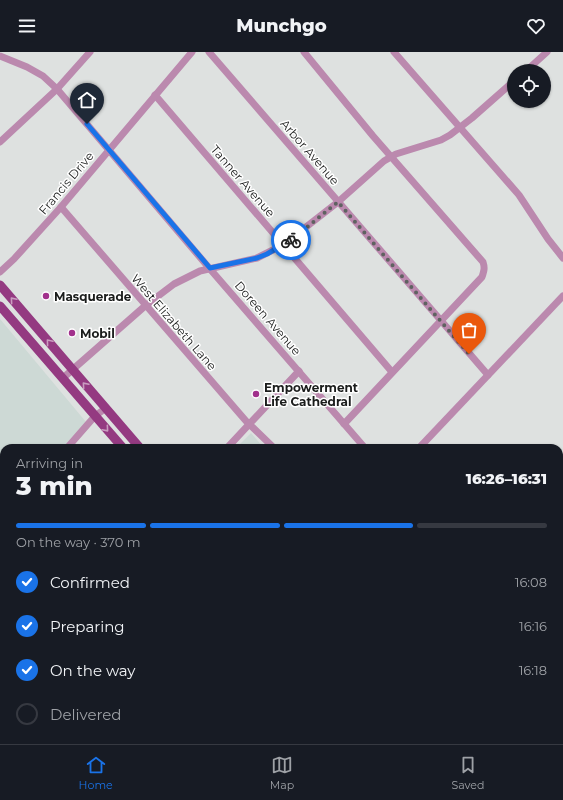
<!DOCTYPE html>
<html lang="en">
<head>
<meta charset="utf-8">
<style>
  :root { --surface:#171b24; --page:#242831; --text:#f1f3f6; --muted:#9ea1a6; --line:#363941; --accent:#1a73e8 }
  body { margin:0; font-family:Montserrat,sans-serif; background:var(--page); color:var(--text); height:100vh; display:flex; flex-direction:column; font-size:15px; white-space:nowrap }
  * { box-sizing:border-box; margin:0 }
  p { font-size:13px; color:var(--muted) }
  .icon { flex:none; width:22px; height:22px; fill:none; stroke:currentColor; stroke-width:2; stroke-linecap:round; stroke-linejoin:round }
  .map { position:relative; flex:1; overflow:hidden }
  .details { position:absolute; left:0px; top:392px; width:563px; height:300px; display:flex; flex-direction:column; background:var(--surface); border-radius:12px 12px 0 0; box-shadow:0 1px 3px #0004 }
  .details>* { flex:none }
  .fabs { position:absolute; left:507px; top:12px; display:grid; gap:8px }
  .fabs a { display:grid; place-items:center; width:44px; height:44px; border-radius:50%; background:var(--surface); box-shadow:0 1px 3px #0004; font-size:20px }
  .pin { position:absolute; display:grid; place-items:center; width:34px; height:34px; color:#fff; margin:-41px -17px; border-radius:50% 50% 50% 0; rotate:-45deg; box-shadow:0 0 4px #0007 }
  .pin .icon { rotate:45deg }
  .courier { position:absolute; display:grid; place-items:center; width:40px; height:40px; margin:-20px; border:3px solid #1a73e8; border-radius:50%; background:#fff; color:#222; box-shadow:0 1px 5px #0007 }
  .head em { font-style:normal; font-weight:800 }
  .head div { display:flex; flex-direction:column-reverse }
  .head { display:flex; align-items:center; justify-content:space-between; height:68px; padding:0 16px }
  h1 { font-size:26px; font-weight:800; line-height:30px }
  .bar { display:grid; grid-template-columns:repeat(4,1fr); gap:6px 4px; align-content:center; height:48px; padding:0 16px }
  .bar i { height:5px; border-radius:3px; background:var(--line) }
  .bar .current { background:var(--accent) }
  .bar p { grid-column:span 4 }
  ol { padding:0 16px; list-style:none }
  li { display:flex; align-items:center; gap:12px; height:44px }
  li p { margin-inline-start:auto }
  li .icon { padding:4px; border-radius:50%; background:var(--accent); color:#fff; stroke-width:4 }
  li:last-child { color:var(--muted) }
  li i { width:22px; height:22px; border:2px solid var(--line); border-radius:50% }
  header { display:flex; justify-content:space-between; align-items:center; height:52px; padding:0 16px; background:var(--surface); font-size:18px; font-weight:800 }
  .tab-bar { display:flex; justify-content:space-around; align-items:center; height:56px; border-top:1px solid var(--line); background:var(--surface); font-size:11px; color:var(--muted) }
  .tab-bar a { display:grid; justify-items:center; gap:2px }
  .tab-bar .current { color:var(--accent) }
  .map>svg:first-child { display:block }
  .built { fill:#cdd9d5 }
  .pitch { fill:#ecabdb }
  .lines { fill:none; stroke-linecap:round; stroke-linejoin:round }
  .minor { stroke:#bb89ae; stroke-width:7 }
  .major { stroke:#943a81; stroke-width:9 }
  .oneway { stroke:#ca9cc0 }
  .done { stroke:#5f6261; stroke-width:4; stroke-dasharray:0 7.2 }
  .route { stroke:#1a73e8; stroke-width:5 }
  .poi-dot { fill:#a1308c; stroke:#fff; stroke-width:1.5 }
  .labels { text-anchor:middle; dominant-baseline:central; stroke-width:3; stroke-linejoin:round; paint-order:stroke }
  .street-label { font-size:12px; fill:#1b1d1c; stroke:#fff }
  .poi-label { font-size:12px; font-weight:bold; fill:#1b1d1c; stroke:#fff; text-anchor:start }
</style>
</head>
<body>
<header><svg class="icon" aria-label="menu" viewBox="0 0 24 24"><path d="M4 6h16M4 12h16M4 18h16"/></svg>Munchgo<svg class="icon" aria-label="heart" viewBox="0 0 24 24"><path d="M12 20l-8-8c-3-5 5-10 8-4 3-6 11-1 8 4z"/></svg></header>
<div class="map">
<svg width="563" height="692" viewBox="0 0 563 692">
  <rect width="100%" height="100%" fill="#dee1e0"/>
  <g class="built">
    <polygon points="0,267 86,370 62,396 4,396 4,430 0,426"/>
    <polygon points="251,381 264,396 236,396"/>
    <polygon points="23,688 71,688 64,692 20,692"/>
  </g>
  <polygon class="pitch" points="4,567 4,631 0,629 0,570"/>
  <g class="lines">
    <g class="minor">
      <polyline points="209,0 488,323"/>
      <path d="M 304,0 L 373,84 L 483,210 C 485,216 484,219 482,225 L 344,372"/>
      <polyline points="394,0 519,143 548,187 563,206"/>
      <polyline points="0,4 27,15 43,24 57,37 210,217 365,396"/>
      <polyline points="526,19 547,0"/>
      <polyline points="155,43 392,320"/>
      <polyline points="0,90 57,37 90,0"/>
      <polyline points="61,155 246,369 274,396"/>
      <polyline points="0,220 14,207 61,155 192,0"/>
      <polyline points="63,326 145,254 174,232 200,219 257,206 283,193 338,150 384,109 396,102 441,88 450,83 472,66 514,29"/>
      <polyline points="67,396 95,364 106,356"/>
      <polyline points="227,396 299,319"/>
      <polyline points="419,396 563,244"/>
      <polyline points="559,432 563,428"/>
      <polyline points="0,471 4,467"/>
      <polyline points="559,574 563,569"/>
      <polyline points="137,688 141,692"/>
      <polyline points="549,688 554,692"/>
      <polyline points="80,692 87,688"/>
      <polyline points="451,692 455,688"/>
    </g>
    <g class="major">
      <polyline points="0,233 140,396"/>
      <polyline points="0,254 123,396"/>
      <polyline points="374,688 378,692"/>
      <polyline points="389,688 393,692"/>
    </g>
  </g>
  <defs><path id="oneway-chevron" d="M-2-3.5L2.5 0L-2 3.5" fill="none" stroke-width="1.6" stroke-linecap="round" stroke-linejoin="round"/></defs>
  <g class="oneway">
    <use href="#oneway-chevron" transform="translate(13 248) rotate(-131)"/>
    <use href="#oneway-chevron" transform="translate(49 290) rotate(-130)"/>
    <use href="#oneway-chevron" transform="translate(85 333) rotate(-131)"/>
    <use href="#oneway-chevron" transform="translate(106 377) rotate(49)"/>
  </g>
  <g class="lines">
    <polyline class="done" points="291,188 338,150 469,302"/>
    <polyline class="route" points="87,72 210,216 257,206 267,202 291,188"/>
  </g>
  <g class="poi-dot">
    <circle cx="46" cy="244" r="4"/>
    <circle cx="72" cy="281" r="4"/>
    <circle cx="256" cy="342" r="4"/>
  </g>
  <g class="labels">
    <g class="street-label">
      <text transform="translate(310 100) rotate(49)">Arbor Avenue</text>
      <text transform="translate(243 129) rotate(49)">Tanner Avenue</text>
      <text transform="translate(66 131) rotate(-50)">Francis Drive</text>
      <text transform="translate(268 266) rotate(49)">Doreen Avenue</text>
      <text transform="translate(174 270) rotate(49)">West Elizabeth Lane</text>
    </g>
    <g class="poi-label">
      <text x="54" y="244">Masquerade</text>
      <text x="80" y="281">Mobil</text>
      <text x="264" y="335">Empowerment<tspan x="264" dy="14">Life Cathedral</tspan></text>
    </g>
  </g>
</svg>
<div class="fabs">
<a><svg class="icon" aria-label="locate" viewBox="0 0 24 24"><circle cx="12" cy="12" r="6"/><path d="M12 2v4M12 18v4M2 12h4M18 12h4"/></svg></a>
</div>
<div class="pin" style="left:469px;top:302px;background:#ea580c"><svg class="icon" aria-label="bag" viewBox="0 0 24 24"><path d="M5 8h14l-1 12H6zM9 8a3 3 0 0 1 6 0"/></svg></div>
<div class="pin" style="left:87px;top:72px;background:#1f2937"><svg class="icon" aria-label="home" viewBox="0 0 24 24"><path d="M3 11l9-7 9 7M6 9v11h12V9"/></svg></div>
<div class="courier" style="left:291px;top:188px"><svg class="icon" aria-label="bike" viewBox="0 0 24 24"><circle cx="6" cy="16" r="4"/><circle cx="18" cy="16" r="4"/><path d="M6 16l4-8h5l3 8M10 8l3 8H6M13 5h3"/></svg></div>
<section class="details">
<div class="head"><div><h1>3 min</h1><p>Arriving in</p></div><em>16:26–16:31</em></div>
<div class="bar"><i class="current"></i><i class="current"></i><i class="current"></i><i></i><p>On the way · 370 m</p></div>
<ol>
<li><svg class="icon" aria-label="check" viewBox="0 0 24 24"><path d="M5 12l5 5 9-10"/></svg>Confirmed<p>16:08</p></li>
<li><svg class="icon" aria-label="check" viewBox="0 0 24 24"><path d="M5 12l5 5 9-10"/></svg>Preparing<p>16:16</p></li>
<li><svg class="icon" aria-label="check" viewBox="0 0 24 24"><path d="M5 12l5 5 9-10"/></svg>On the way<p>16:18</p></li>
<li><i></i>Delivered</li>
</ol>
</section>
</div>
<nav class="tab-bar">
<a class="current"><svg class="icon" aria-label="home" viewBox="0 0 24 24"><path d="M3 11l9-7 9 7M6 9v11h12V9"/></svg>Home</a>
<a><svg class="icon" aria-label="map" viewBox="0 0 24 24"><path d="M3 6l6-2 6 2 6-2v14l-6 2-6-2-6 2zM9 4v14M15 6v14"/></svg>Map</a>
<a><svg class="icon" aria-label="saved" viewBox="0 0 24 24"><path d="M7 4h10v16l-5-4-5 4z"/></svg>Saved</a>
</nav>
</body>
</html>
